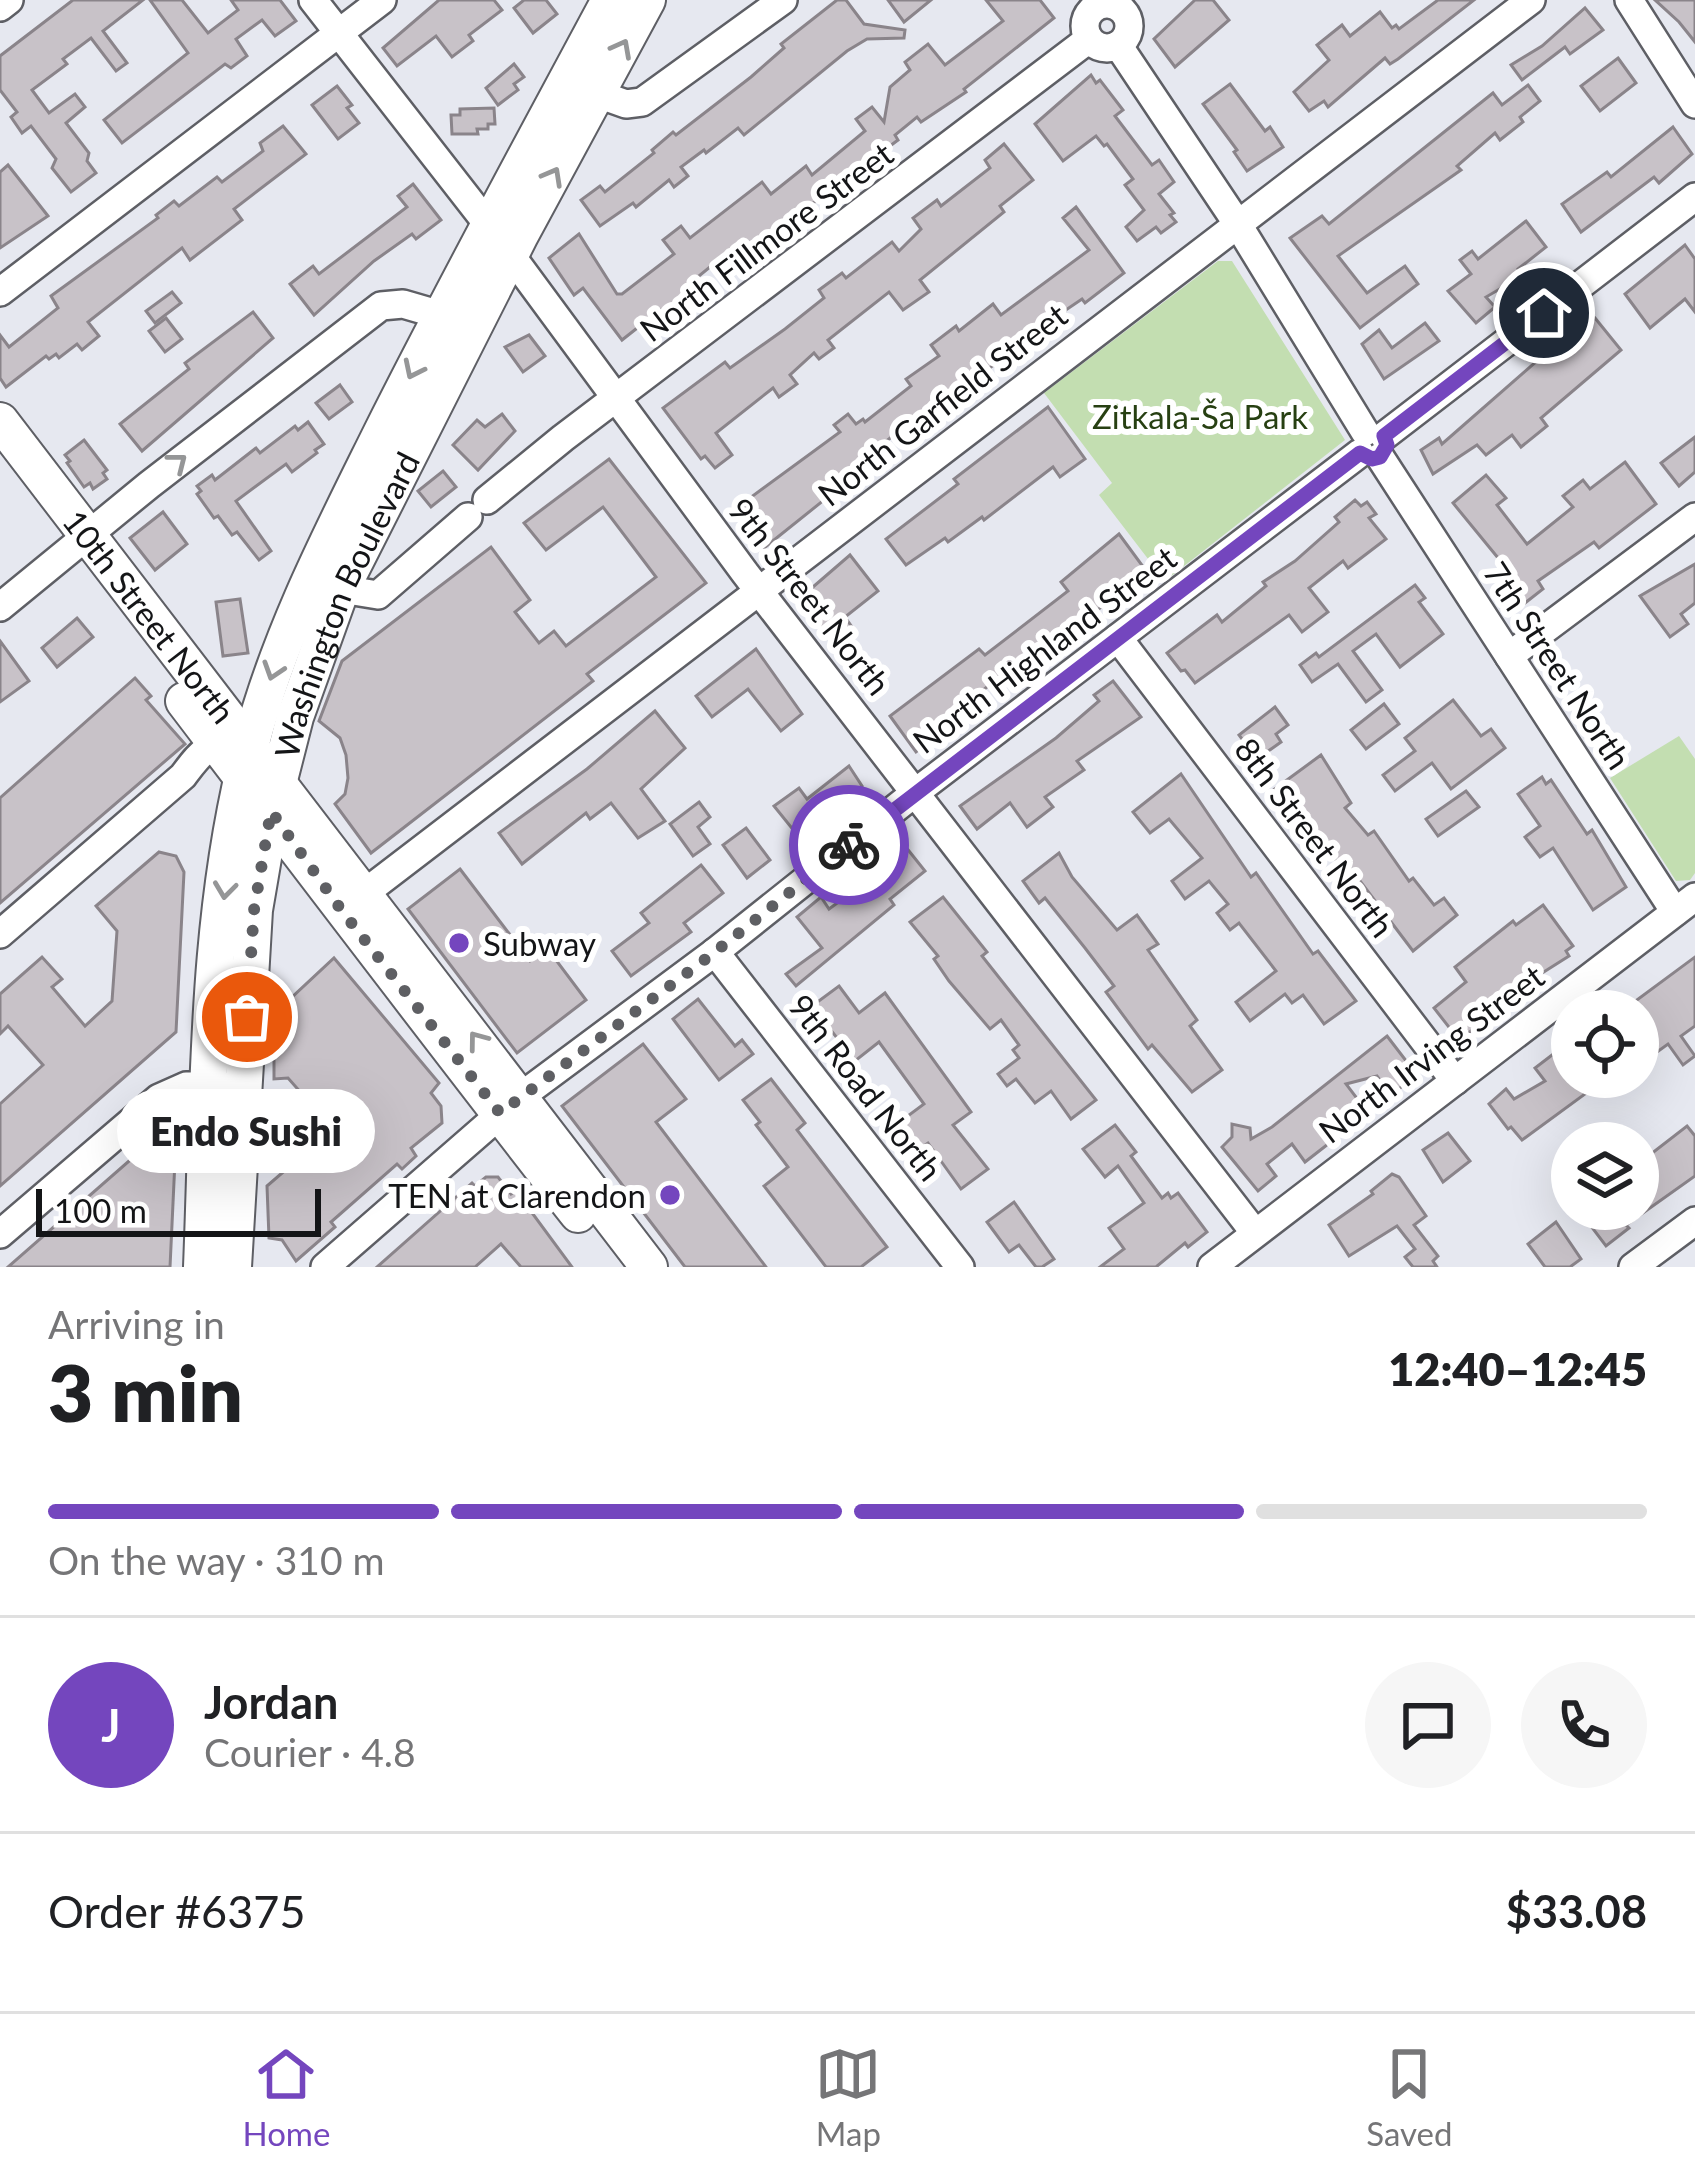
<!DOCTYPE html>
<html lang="en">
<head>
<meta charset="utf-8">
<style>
  :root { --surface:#fff; --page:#f6f6f6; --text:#202124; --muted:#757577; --line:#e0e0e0; --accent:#7446be }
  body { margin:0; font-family:Lato,sans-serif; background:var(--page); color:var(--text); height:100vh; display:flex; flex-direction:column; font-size:45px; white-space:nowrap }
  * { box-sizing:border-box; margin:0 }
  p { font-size:39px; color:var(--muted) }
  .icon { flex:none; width:66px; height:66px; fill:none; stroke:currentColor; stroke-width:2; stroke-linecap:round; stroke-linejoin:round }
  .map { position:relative; height:1267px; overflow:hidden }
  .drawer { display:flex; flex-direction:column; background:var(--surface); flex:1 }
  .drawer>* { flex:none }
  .tools { position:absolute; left:1551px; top:990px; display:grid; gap:24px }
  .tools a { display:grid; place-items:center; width:108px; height:108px; border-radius:50%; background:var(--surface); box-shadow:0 12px 48px #0002; font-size:60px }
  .scale { position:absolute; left:36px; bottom:30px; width:285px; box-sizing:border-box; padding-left:12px; border:6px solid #141517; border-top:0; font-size:33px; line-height:42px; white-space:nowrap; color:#141517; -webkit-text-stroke:9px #fff; paint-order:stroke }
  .pin { position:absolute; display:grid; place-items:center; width:102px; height:102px; color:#fff; margin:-51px; border:6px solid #fff; border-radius:50%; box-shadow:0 3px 12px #0007 }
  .courier { position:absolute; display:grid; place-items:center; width:120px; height:120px; margin:-60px; border:9px solid #7446be; border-radius:50%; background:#fff; color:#222; box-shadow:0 3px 15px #0007 }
  .bubble { position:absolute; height:84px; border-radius:42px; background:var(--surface); box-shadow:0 12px 48px #0002; font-size:39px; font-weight:800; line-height:84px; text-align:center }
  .overview em { font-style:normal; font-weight:800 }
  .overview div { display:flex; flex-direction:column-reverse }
  .overview { display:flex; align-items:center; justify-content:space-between; height:204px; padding:0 48px }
  h1 { font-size:78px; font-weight:800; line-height:90px }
  .bar { display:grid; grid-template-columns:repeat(4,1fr); gap:18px 12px; align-content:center; height:144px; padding:0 48px }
  .bar i { height:15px; border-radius:9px; background:var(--line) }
  .bar .active { background:var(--accent) }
  .bar p { grid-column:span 4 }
  .line { display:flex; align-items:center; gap:30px; padding:0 48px; border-top:3px solid var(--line) }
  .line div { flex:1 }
  .round { display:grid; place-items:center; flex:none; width:126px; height:126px; border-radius:63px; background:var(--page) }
  .dock { display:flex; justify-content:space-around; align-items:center; height:168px; border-top:3px solid var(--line); background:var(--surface); font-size:33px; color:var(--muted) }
  .dock a { display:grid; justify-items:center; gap:6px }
  .dock .active { color:var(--accent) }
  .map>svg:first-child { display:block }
  .green { fill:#c3deb1 }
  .building { fill:#c8c2c8; stroke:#8a848a; stroke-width:3 }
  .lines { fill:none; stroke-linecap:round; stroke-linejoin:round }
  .minor-casing { stroke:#5e5f65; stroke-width:32 }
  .major-casing { stroke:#5e5f65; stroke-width:40 }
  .minor { stroke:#fff; stroke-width:27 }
  .major { stroke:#fff; stroke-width:36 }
  .oneway { stroke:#959697 }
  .done { stroke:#5e5f63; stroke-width:12; stroke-dasharray:0 21.6 }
  .route { stroke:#7446be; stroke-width:15 }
  .poi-dot { fill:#7446be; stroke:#fff; stroke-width:4.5 }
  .labels { text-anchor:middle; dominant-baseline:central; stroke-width:12; stroke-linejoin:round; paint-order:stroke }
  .street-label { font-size:33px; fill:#141517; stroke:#fff }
  .park-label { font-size:33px; fill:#274012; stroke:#fff }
  .poi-label { font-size:33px; fill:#141517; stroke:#fff; text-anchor:start }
</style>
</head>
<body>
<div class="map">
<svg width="1695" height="1267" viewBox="0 0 1695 1267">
  <rect width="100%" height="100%" fill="#e6e8f0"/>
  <g class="green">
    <polygon points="1218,261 1232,261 1345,440 1165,581 1099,495 1112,483 1044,393"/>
    <polygon points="1679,736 1695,759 1695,873 1690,880 1676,881 1610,778"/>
  </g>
  <g class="building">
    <polygon points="73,0 143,0 103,31 127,63 116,71 91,38 63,59 67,64 32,90 49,113 75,94 85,107 66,123 89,153 87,161 96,173 71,192 52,168 56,159 31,126 22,133 11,117 17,112 0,90 0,56"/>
    <polygon points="150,0 182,0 208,33 238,10 231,0 280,0 296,21 275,36 262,20 236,39 247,56 231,68 225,64 122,143 104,120 188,53"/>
    <polygon points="439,0 494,0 502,10 469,35 473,41 452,57 436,36 397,66 383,48"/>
    <polygon points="524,0 546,0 557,14 533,33 514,8"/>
    <polygon points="837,0 846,0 864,24 905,30 904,38 867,39 847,51 744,135 738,128 706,153 704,150 681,167 688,176 674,187 669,180 636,207 633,203 600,226 581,200 600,186 605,192 654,153 652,150 673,132 676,135 751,77 784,48 781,44"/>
    <polygon points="888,0 931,0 904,22"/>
    <polygon points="986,0 1040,0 1054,18 964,89 966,92 921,122 917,117 895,135 898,140 769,236 766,232 731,259 727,253 683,289 694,305 670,324 660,310 622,340 583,288 574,295 549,258 579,234 617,294 622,294 674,254 663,240 681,226 690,238 762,182 771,194 806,166 812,175 865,131 856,119 872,107 884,122 890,87 910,70 905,62 928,44 945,65 1003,21"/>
    <polygon points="1195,0 1213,0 1229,20 1175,67 1154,39"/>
    <polygon points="1438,0 1474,0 1398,59 1390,64 1385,58 1328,107 1324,101 1309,111 1294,92 1329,60 1317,45 1342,25 1350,36 1380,12 1392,28 1396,25 1399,29"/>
    <polygon points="1655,0 1695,0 1695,42 1679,22"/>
    <polygon points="1585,8 1603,30 1570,54 1565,47 1522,80 1511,65 1542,46"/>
    <polygon points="1618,58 1636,83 1600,111 1581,86"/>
    <polygon points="514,64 524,77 514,84 518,90 498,105 486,88"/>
    <polygon points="1091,75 1096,83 1100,80 1123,110 1115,116 1152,165 1159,160 1174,182 1159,194 1174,213 1170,215 1176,222 1161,233 1156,227 1137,241 1126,227 1144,210 1125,185 1133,179 1107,144 1104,146 1096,136 1063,161 1035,124"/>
    <polygon points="1230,84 1265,131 1270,127 1283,147 1247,171 1234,152 1237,150 1203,104"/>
    <polygon points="1528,85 1540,101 1520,117 1523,122 1500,140 1495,133 1457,166 1461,170 1338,256 1367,293 1405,266 1418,284 1360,328 1290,238 1322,216 1329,224 1493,93 1502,105"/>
    <polygon points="337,86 352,105 347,108 359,123 338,139 312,105"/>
    <polygon points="494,108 495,124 488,124 488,129 477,129 478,134 452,134 451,115 460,115 460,109"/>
    <polygon points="283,126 306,154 234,209 242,220 190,260 182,248 88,322 99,336 82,350 77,344 59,358 56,354 49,359 46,356 6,387 0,378 0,335 9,347 58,308 51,296 158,218 156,215 174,201 179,206 217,177 222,182 263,151 260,143"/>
    <polygon points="1673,127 1692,154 1659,183 1654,177 1581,232 1562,204 1607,172 1611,177"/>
    <polygon points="1004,144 1033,180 1000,206 1004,212 920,280 929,292 903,310 889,292 828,340 834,348 819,359 814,353 790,375 797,384 779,397 773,388 716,433 732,455 715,468 705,456 701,459 663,408 725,362 730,368 785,329 824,298 819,290 842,273 846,278 892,242 899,251 921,229 913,218 937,200 941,206 990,168 985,160"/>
    <polygon points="8,165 48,216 0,248 0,172"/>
    <polygon points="413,184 441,220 416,239 412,234 374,261 314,315 290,284 313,266 319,274 407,207 398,196"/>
    <polygon points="1076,207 1124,273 1085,303 1082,299 1020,341 1023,345 988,369 993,375 978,384 975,378 952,400 955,405 934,419 932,417 899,442 894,435 845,474 849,480 764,548 735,509 840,432 834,425 848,414 856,424 863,419 865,422 911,386 906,379 939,356 931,345 956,326 959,331 993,304 1001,315 1089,250 1063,218"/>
    <polygon points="1526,221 1546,247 1518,269 1522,276 1486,297 1495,307 1476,323 1448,291 1471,274 1460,260 1472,251 1478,259"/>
    <polygon points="1685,245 1695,259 1695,312 1685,299 1650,328 1625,294"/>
    <polygon points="172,292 181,303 155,323 146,311"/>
    <polygon points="253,312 273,338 142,451 120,424 189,369 185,363"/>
    <polygon points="166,318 182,339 165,352 149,331"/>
    <polygon points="1595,318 1621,350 1541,418 1547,426 1521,447 1512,435 1486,455 1477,445 1433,474 1421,450 1439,438 1442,444 1546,353 1551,360 1580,338 1577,332"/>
    <polygon points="1425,323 1439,341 1384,379 1362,344 1379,330 1392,348"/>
    <polygon points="529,335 545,356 523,372 505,347"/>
    <polygon points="340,385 352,402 329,419 316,403"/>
    <polygon points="1048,407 1085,459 1060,477 1053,467 984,520 982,517 948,542 945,538 906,565 886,539 958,484 954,479"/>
    <polygon points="502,414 515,431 478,470 453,445 477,420 485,427"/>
    <polygon points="308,422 324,444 315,450 317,453 292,472 286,464 236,501 271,551 259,560 237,532 232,535 218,516 214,518 197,494 201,491 197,486 212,475 215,480 256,448 260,453 295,426 298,430"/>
    <polygon points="1695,437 1695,472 1679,486 1661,463"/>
    <polygon points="84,440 107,470 103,473 107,479 93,489 90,483 84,487 67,463 70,461 65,455"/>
    <polygon points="609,459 706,583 587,674 593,681 371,853 335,804 345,794 348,778 346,755 340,738 319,721 342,661 491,547 530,600 515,612 539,643 554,631 566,646 656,577 603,507 546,550 524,523"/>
    <polygon points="1625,462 1656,504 1599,548 1594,542 1538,581 1543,589 1525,603 1500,567 1503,564 1453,503 1486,475 1506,498 1497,505 1527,544 1573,507 1563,496 1583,480 1590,489"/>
    <polygon points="443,471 456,487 431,507 418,491"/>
    <polygon points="1355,500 1361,506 1367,502 1376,514 1369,518 1386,539 1348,568 1343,561 1309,588 1328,612 1302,632 1289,615 1195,683 1185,670 1181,671 1167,653 1217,615 1222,622 1266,586 1263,582 1295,561 1339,522 1335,517"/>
    <polygon points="163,512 187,544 155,570 130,538"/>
    <polygon points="1119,534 1144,568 1106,599 1108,602 1053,644 1050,640 1042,644 1000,676 969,702 974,708 916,752 890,716 979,649 985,655 1068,591 1061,582"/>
    <polygon points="850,555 878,591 845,617 852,627 840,637 833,629 825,634 799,599"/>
    <polygon points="1695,564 1695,603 1681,614 1688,624 1670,637 1640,596"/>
    <polygon points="1415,585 1425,598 1419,602 1443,634 1400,667 1376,634 1353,651 1382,690 1366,702 1338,664 1312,682 1300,665 1316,653 1319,657"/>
    <polygon points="240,599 248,653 223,656 216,602"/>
    <polygon points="77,618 93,637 57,667 42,648"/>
    <polygon points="0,641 29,681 0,702"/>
    <polygon points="756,649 802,714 781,731 748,689 712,717 696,696"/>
    <polygon points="135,678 151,696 146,700 185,744 0,903 0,798"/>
    <polygon points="1113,681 1141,717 1077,761 1084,770 1045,797 1053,807 1027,827 1010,803 977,829 960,806 1056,738 1099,701 1094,695"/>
    <polygon points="1453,700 1481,736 1491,729 1505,748 1451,789 1432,763 1395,791 1383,775 1415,751 1405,738"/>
    <polygon points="1384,704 1399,724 1366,749 1351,730"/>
    <polygon points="1275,707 1288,725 1276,734 1281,742 1257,759 1239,735"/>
    <polygon points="655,711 685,748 641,789 665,821 638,838 611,803 590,819 586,813 522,864 499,833 587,769"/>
    <polygon points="1321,755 1351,803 1345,808 1368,835 1374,831 1409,881 1413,878 1434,905 1444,898 1457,915 1413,951 1348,865 1342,869 1322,839 1315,844 1272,791"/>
    <polygon points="849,766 862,786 821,817 826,824 803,842 774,806 799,788 807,799"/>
    <polygon points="1181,774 1251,877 1256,873 1313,954 1318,951 1356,1001 1324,1024 1303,995 1292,1003 1285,994 1250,1021 1236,1002 1276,971 1239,923 1230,930 1217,913 1228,904 1209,881 1185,899 1172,881 1202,858 1169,819 1150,833 1133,812"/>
    <polygon points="1542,777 1546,784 1551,780 1587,834 1592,830 1626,887 1593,910 1553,848 1540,857 1525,837 1540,826 1518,794"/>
    <polygon points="1466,791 1479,807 1438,836 1426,819"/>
    <polygon points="699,802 710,817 698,827 710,844 693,856 670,824"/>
    <polygon points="746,828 770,860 747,878 723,845"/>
    <polygon points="905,846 925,871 890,899 894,905 796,986 786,974 822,948 797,917 821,897 829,909 882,870 880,867"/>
    <polygon points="159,852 176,856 184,872 176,1032 0,1186 0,1104 43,1065 8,1026 0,1034 0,994 42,957 62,979 52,987 85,1026 112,1001 117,931 96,906"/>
    <polygon points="1059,853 1072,877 1117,930 1137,915 1158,944 1148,950 1197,1020 1190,1026 1222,1070 1192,1092 1152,1045 1148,1049 1106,992 1114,986 1085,948 1045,898 1039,903 1023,881"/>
    <polygon points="701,865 723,893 684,923 691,932 631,976 612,951 649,923 641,913"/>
    <polygon points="460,869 530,961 547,948 586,1000 517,1053 408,909"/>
    <polygon points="943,897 987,952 982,956 1096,1100 1071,1119 1051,1091 1035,1103 1016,1079 1007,1086 998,1074 1019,1058 1013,1050 1019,1045 1001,1020 990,1029 949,981 934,959 938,956 910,922"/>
    <polygon points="1543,905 1573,946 1566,951 1569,956 1473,1017 1479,1025 1459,1040 1434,1008 1466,982 1455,967 1513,921 1516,925"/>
    <polygon points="1695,957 1695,1026 1681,1036 1695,1056 1683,1065 1668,1044 1657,1052 1653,1048 1638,1060 1638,1011 1622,1011"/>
    <polygon points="334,958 439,1083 431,1093 441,1106 442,1123 411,1148 416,1156 402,1169 397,1164 331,1222 335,1227 296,1261 282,1240 269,1238 267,1186 333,1129 288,1078 274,1079 274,1014"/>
    <polygon points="839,986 859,1013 885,993 971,1112 953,1125 988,1169 961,1189 928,1143 921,1148 901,1121 924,1104 879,1042 855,1061 812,1006"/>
    <polygon points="698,999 735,1046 742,1040 753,1054 719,1080 673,1019"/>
    <polygon points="1387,1036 1417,1075 1391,1095 1377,1076 1346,1084 1368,1113 1305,1162 1292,1144 1267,1164 1276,1176 1258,1191 1222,1147 1232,1137 1232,1124 1250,1128 1251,1139 1272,1127"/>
    <polygon points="643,1044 686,1099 656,1122 766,1267 685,1267 562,1106"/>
    <polygon points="1556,1052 1585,1094 1522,1140 1511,1127 1508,1129 1489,1104 1506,1089 1514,1099 1545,1081 1535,1068"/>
    <polygon points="771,1079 805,1123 797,1130 887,1247 861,1267 826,1267 764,1186 788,1167 756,1125 760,1122 743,1100"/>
    <polygon points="1115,1125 1136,1152 1131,1156 1162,1198 1168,1193 1171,1198 1178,1193 1207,1232 1188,1247 1185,1243 1156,1267 1100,1267 1124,1249 1109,1228 1144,1203 1118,1166 1105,1177 1083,1149"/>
    <polygon points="1687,1126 1695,1136 1695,1176 1626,1225 1629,1228 1606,1246 1578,1209 1638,1209 1638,1164"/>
    <polygon points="168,1132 176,1139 170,1267 8,1267 161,1133"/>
    <polygon points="1448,1133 1470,1161 1443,1182 1423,1150"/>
    <polygon points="1392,1174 1399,1177 1426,1216 1414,1225 1438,1256 1433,1261 1437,1267 1413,1267 1405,1257 1415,1249 1397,1226 1349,1256 1329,1225 1373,1194 1371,1191"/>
    <polygon points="486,1177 498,1177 511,1194 516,1191 572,1267 521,1267 501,1244 475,1267 377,1267 472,1183 475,1186"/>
    <polygon points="1014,1202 1054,1259 1042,1267 1036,1267 1019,1245 1009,1252 987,1222"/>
    <polygon points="1556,1222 1581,1259 1570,1267 1545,1267 1528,1244"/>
  </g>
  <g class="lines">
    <g class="minor-casing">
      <g id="minor">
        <polyline points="313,0 490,227 745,573 1255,1233"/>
        <polyline points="1629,0 1695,104"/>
        <circle cx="1107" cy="26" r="22"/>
        <polyline points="0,7 9,0"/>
        <polyline points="1118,45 1237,223 1365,432"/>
        <polyline points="581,88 626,104 642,102 783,0"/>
        <polyline points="0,292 382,0"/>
        <polyline points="1384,436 1695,197"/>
        <polyline points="1380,457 1675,912"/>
        <polyline points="487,500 563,438 1089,39"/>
        <polyline points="330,581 341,589 378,595 468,517"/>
        <polyline points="0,607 149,485 381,306 403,304 458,320"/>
        <polyline points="1118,638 1455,1081"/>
        <polyline points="1509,656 1695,517"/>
        <polyline points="349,905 1531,0"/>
        <path d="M 0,934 L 183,776 C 199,755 206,743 234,744"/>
        <polyline points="715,952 960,1267"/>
        <polyline points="0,1234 159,1098 186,1086 224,1086"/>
        <polyline points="325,1267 520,1097 715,952 916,792 1360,453"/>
        <polyline points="1212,1267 1695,897"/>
        <polyline points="1633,1267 1695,1221"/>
      </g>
    </g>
    <g class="major-casing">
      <g id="major">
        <path id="s1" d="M 0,421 L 649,1267"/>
        <path d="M 184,701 C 315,873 445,1044 578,1214"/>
        <path d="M 202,1267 C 209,1094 206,912 251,743 C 280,633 331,535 381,434 C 454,288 533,144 610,0"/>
        <path id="s2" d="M 233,1267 L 254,910 L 271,811 L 295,717 L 341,589 L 520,235 L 647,0"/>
      </g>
    </g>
    <use href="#minor" class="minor"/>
    <use href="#major" class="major"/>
  </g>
  <defs><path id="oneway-chevron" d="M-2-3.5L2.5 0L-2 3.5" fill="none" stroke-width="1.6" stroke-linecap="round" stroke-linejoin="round" transform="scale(3)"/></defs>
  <g class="oneway">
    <use href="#oneway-chevron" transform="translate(622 48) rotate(-62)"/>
    <use href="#oneway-chevron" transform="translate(553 176) rotate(-61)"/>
    <use href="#oneway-chevron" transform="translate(413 370) rotate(116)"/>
    <use href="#oneway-chevron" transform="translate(178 462) rotate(-38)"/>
    <use href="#oneway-chevron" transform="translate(273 671) rotate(108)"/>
    <use href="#oneway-chevron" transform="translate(225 890) rotate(97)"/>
    <use href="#oneway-chevron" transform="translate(477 1040) rotate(-127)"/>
  </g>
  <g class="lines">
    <polyline class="done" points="247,1017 254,910 271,811 342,911 500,1113 715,952 849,845"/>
    <polyline class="route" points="849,845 1360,453 1372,459 1380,457 1387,445 1384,436 1544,313"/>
  </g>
  <g class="poi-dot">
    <circle cx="459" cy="943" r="12"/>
    <circle cx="670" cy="1195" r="12"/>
  </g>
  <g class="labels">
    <g class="street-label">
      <text transform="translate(766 241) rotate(-37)">North Fillmore Street</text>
      <text transform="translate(942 404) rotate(-38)">North Garfield Street</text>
      <text transform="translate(810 596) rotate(52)">9th Street North</text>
      <text stroke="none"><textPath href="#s2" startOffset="678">Washington Boulevard</textPath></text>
      <text stroke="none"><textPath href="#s1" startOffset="246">10th Street North</textPath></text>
      <text transform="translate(1044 649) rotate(-37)">North Highland Street</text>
      <text transform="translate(1558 665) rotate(57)">7th Street North</text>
      <text transform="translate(1315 837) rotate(53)">8th Street North</text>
      <text transform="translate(1431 1053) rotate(-37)">North Irving Street</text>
      <text transform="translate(866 1087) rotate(52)">9th Road North</text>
    </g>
    <g class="park-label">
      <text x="1200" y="416">Zitkala-Ša Park</text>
    </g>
    <g class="poi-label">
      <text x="483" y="943">Subway</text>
      <text x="646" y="1195" text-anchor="end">TEN at Clarendon</text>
    </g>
  </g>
</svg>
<div class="tools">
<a><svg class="icon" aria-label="locate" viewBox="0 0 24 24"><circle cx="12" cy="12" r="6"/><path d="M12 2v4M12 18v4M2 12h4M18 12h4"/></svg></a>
<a><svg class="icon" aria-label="layers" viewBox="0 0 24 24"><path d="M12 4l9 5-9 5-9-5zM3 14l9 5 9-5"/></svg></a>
</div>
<div class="scale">100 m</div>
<div class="pin" style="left:247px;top:1017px;background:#ea580c"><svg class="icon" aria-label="bag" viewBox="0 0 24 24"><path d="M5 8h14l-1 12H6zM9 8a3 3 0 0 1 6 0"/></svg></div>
<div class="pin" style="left:1544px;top:313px;background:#1f2937"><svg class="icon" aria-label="home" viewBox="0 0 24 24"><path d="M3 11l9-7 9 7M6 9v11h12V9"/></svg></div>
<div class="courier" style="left:849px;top:845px"><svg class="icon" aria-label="bike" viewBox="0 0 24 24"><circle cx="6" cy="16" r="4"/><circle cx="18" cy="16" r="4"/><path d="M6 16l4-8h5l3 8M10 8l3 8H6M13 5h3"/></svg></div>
<div class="bubble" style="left:117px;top:1089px;width:258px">Endo Sushi</div>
</div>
<section class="drawer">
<div class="overview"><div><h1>3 min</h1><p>Arriving in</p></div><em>12:40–12:45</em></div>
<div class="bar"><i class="active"></i><i class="active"></i><i class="active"></i><i></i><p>On the way · 310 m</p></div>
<div class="line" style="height:216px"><b class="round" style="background:var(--accent);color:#fff">J</b><div><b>Jordan</b><p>Courier · 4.8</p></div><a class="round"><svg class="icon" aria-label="chat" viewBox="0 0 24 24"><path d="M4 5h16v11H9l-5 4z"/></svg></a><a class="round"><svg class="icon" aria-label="phone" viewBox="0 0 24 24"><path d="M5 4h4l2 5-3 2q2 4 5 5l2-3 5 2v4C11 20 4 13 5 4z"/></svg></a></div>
<div class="line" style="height:156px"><div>Order #6375</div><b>$33.08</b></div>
</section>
<nav class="dock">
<a class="active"><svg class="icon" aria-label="home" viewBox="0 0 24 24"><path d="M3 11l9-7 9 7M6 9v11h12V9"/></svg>Home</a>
<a><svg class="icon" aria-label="map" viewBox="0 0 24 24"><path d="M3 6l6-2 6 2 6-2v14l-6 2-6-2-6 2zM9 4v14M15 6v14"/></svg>Map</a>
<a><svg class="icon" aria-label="saved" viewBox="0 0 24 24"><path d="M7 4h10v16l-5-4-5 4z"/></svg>Saved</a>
</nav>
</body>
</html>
